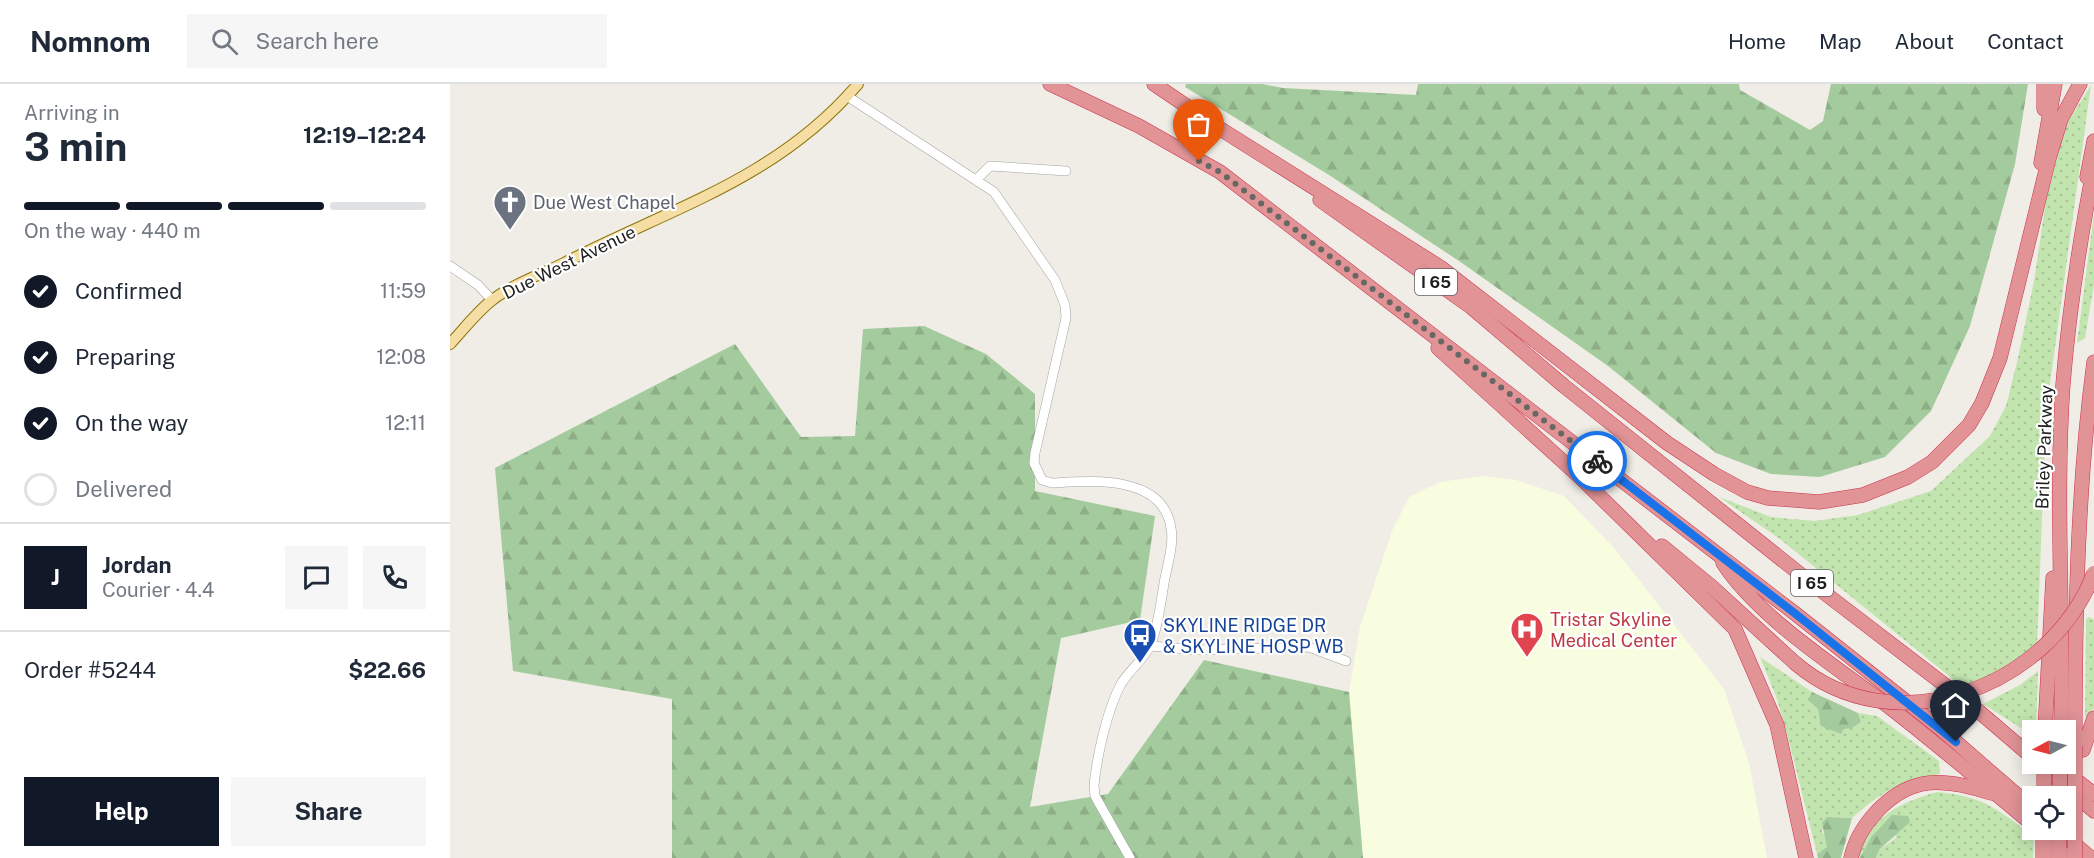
<!DOCTYPE html>
<html lang="en">
<head>
<meta charset="utf-8">
<style>
  :root { --surface:#fff; --page:#f6f6f7; --text:#1f2937; --muted:#747a83; --line:#e0e1e3; --accent:#111827 }
  body { margin:0; font-family:"Public Sans",sans-serif; background:var(--page); color:var(--text); height:100vh; display:flex; flex-direction:column; font-size:22px; white-space:nowrap }
  * { box-sizing:border-box; margin:0 }
  p { font-size:20px; color:var(--muted) }
  .icon { flex:none; width:33px; height:33px; fill:none; stroke:currentColor; stroke-width:2; stroke-linecap:round; stroke-linejoin:round }
  .map { position:relative; flex:1; overflow:hidden }
  .drawer { display:flex; flex-direction:column; background:var(--surface); width:450px }
  .drawer>* { flex:none }
  .needle { width:39px; rotate:263deg }
  .fabs { position:absolute; left:1572px; top:636px; display:grid; gap:12px }
  .fabs a { display:grid; place-items:center; width:54px; height:54px; border-radius:0px; background:var(--surface); box-shadow:0 3px 15px #0003; font-size:30px }
  .pin { position:absolute; display:grid; place-items:center; width:51px; height:51px; color:#fff; margin:-62px -26px; border-radius:50% 50% 50% 0; rotate:-45deg; box-shadow:0 0 6px #0007 }
  .pin .icon { rotate:45deg }
  .courier { position:absolute; display:grid; place-items:center; width:60px; height:60px; margin:-30px; border:4px solid #1a73e8; border-radius:50%; background:#fff; color:#222; box-shadow:0 2px 8px #0007 }
  .overview em { font-style:normal; font-weight:700 }
  .overview div { display:flex; flex-direction:column-reverse }
  .overview { display:flex; align-items:center; justify-content:space-between; height:102px; padding:0 24px }
  h1 { font-size:39px; font-weight:700; line-height:45px }
  .bar { display:grid; grid-template-columns:repeat(4,1fr); gap:9px 6px; align-content:center; height:72px; padding:0 24px }
  .bar i { height:8px; border-radius:4px; background:var(--line) }
  .bar .on { background:var(--accent) }
  .bar p { grid-column:span 4 }
  .line { display:flex; align-items:center; gap:15px; padding:0 24px; border-top:2px solid var(--line) }
  .line div { flex:1 }
  .round { display:grid; place-items:center; flex:none; width:63px; height:63px; border-radius:0px; background:var(--page) }
  ol { padding:0 24px; list-style:none }
  li { display:flex; align-items:center; gap:18px; height:66px }
  li p { margin-inline-start:auto }
  li .icon { padding:6px; border-radius:50%; background:var(--accent); color:#fff; stroke-width:4 }
  li:last-child { color:var(--muted) }
  li i { width:33px; height:33px; border:3px solid var(--line); border-radius:50% }
  .button { display:flex; gap:12px; margin-top:auto; padding:12px 24px }
  .button a { flex:1; height:69px; border-radius:0px; background:var(--accent); color:#fff; font-size:24px; font-weight:700; line-height:69px; text-align:center }
  .button a+a { background:var(--page); color:var(--text) }
  header { display:flex; align-items:center; gap:36px; box-sizing:border-box; height:84px; padding:0 30px; background:var(--surface); border-bottom:2px solid var(--line) }
  header strong { font-size:28px }
  nav { display:flex; gap:33px; margin-inline-start:auto; font-size:21px }
  .search { width:420px; height:54px; background:var(--page); display:flex; align-items:center; gap:15px; box-sizing:border-box; padding:0 21px; border-radius:0px; color:var(--muted); font-size:22px }
  main { display:flex; flex:1; min-height:0 }
  .map>svg:first-child { display:block }
  .education { fill:#f9fde0 }
  .grass { fill:url(#grass-dots) }
  .forest { fill:url(#forest-firs) }
  .lines { fill:none; stroke-linecap:round; stroke-linejoin:round }
  .minor-casing { stroke:#a3a3a3; stroke-width:10 }
  .major-casing { stroke:#8e750b; stroke-width:12 }
  .highway-casing { stroke:#ce3151; stroke-width:15 }
  .minor { stroke:#fff; stroke-width:9 }
  .major { stroke:#f5dda4; stroke-width:10 }
  .highway { stroke:#e19396; stroke-width:14 }
  .highway-bridge-casing { stroke:#ce3151; stroke-width:15; stroke-linecap:butt }
  .highway-bridge { stroke:#e19396; stroke-width:14 }
  .done { stroke:#686764; stroke-width:6; stroke-dasharray:0 10.8 }
  .route { stroke:#1a73e8; stroke-width:8 }
  .labels { text-anchor:middle; dominant-baseline:central; stroke-width:4.5; stroke-linejoin:round; paint-order:stroke }
  .shield { fill:#fff; stroke:#626262; stroke-width:1.5 }
  .shield-label { font-size:16px; font-weight:bold; fill:#1f1f1f }
  .worship-label { font-size:18px; fill:#5b616d; stroke:#fff; text-anchor:start }
  .street-label { font-size:18px; fill:#1f1f1f; stroke:#fff }
  .health-label { font-size:18px; fill:#be3a42; stroke:#fff; text-anchor:start }
  .transit-label { font-size:18px; fill:#164399; stroke:#fff; text-anchor:start }
</style>
</head>
<body>
<header>
<strong>Nomnom</strong>
<div class="search"><svg class="icon" aria-label="search" viewBox="0 0 24 24"><circle cx="10" cy="10" r="6"/><path d="M15 15l6 6"/></svg>Search here</div>
<nav><a>Home</a><a>Map</a><a>About</a><a>Contact</a></nav>
</header>
<main>
<section class="drawer">
<div class="overview"><div><h1>3 min</h1><p>Arriving in</p></div><em>12:19–12:24</em></div>
<div class="bar"><i class="on"></i><i class="on"></i><i class="on"></i><i></i><p>On the way · 440 m</p></div>
<ol>
<li><svg class="icon" aria-label="check" viewBox="0 0 24 24"><path d="M5 12l5 5 9-10"/></svg>Confirmed<p>11:59</p></li>
<li><svg class="icon" aria-label="check" viewBox="0 0 24 24"><path d="M5 12l5 5 9-10"/></svg>Preparing<p>12:08</p></li>
<li><svg class="icon" aria-label="check" viewBox="0 0 24 24"><path d="M5 12l5 5 9-10"/></svg>On the way<p>12:11</p></li>
<li><i></i>Delivered</li>
</ol>
<div class="line" style="height:108px"><b class="round" style="background:var(--accent);color:#fff">J</b><div><b>Jordan</b><p>Courier · 4.4</p></div><a class="round"><svg class="icon" aria-label="chat" viewBox="0 0 24 24"><path d="M4 5h16v11H9l-5 4z"/></svg></a><a class="round"><svg class="icon" aria-label="phone" viewBox="0 0 24 24"><path d="M5 4h4l2 5-3 2q2 4 5 5l2-3 5 2v4C11 20 4 13 5 4z"/></svg></a></div>
<div class="line" style="height:78px"><div>Order #5244</div><b>$22.66</b></div>
<div class="button"><a>Help</a><a>Share</a></div>
</section>
<div class="map">
<svg width="1644" height="774" viewBox="0 0 1644 774">
  <defs>
    <pattern id="grass-dots" width="8" height="8" patternUnits="userSpaceOnUse" patternTransform="scale(1.5)"><rect width="8" height="8" fill="#c2e5af"/><path d="M2 2h.1M6 6h.1" fill="none" stroke="#a6c496" stroke-width="1.8" stroke-linecap="round"/></pattern>
    <pattern id="forest-firs" width="22" height="20" patternUnits="userSpaceOnUse" patternTransform="scale(1.5)"><rect width="22" height="20" fill="#a4cb9d"/><path d="M5 1l3.5 6h-7zM16 11l3.5 6h-7z" fill="#8dae87"/></pattern>
  </defs>
  <rect width="100%" height="100%" fill="#efede5"/>
  <polygon class="education" points="1033,392 1066,396 1114,412 1164,464 1274,605 1299,679 1317,774 913,774 899,608 910,543 942,447 959,413 990,398"/>
  <g class="grass">
    <polygon points="1641,1 1596,329 1587,563 1563,583 1515,605 1330,455 1269,413 1321,433 1364,437 1408,431 1481,407 1540,352 1556,322 1568,274 1584,197 1596,117 1610,61 1619,36"/>
    <polygon points="1644,129 1644,200 1635,254 1627,259"/>
    <polygon points="1639,533 1644,536 1644,624 1635,634 1636,535"/>
    <path d="M 1310,573 L 1362,608 L 1359,616 L 1368,625 L 1373,637 C 1388,643 1397,648 1411,638 L 1408,629 L 1427,632 L 1489,677 L 1490,690 C 1449,698 1434,706 1402,734 L 1377,733 L 1372,747 L 1377,755 L 1377,763 L 1367,770 L 1338,653 L 1327,615 Z"/>
    <polygon points="1588,587 1586,646 1582,646 1582,651 1533,620 1570,601"/>
    <path d="M 1487,708 C 1536,713 1547,725 1584,753 L 1583,774 L 1426,774 L 1429,766 L 1446,754 L 1443,731 L 1421,753 L 1410,774 L 1407,774 C 1419,734 1450,718 1487,708 Z"/>
  </g>
  <g class="forest">
    <polygon points="736,0 812,0 833,4 966,11 968,0 1289,0 1290,6 1360,46 1373,37 1381,0 1578,0 1565,80 1520,242 1481,327 1435,373 1370,393 1321,390 1266,369 1158,282 1012,179 879,91 735,3"/>
    <polygon points="474,242 536,270 585,310 585,407 705,432 690,536 611,554 580,723 658,710 754,576 899,608 913,774 222,774 222,615 63,587 45,384 285,260 351,353 405,352 413,245"/>
    <polygon points="1362,608 1408,629 1411,638 1402,644 1394,645 1391,650 1371,642 1368,625 1358,616"/>
    <polygon points="1442,731 1458,732 1460,738 1429,766 1426,774 1410,774 1421,753"/>
    <polygon points="1377,733 1402,734 1391,774 1368,774 1367,770 1377,763 1372,739"/>
  </g>
  <g class="lines">
    <g class="minor-casing">
      <g id="minor">
        <path d="M 397,12 L 544,108 L 605,196 L 615,221 L 616,234 L 585,369 L 584,379 L 592,396 L 602,399 C 641,397 713,390 721,444 C 724,459 718,479 715,494 C 711,515 709,540 701,560 C 695,575 679,586 671,600 C 657,626 647,672 644,701 L 645,712 L 680,774"/>
        <polyline points="527,95 540,82 616,87"/>
        <polyline points="0,182 28,201 42,216"/>
        <polyline points="701,562 747,566 859,563 896,577"/>
      </g>
    </g>
    <g class="major-casing">
      <path id="major" d="M 0,260 C 13,246 26,229 41,217 C 59,202 92,190 114,179 C 221,124 327,95 408,0"/>
    </g>
    <g class="highway-casing">
      <g id="highway">
        <polyline points="600,0 689,42 770,88 1347,531 1491,645 1582,724"/>
        <polyline points="704,0 769,44"/>
        <polyline points="1594,25 1594,0"/>
        <polyline points="761,39 990,183 1217,359 1264,390 1297,408 1318,414 1369,418 1413,411 1458,393 1482,378 1519,341 1532,319 1550,274 1599,74 1611,35 1630,0"/>
        <polyline points="1591,79 1605,0"/>
        <polyline points="1637,93 1644,57"/>
        <polyline points="870,116 1021,223 1114,302 1355,494 1526,625 1582,673"/>
        <polyline points="988,264 1130,393 1285,545 1327,641 1356,774"/>
        <polyline points="1212,462 1262,503 1345,579"/>
        <path d="M 1273,479 C 1309,534 1385,582 1438,622 C 1487,660 1534,700 1582,740"/>
        <polyline points="1595,646 1603,494"/>
        <path d="M 1611,646 C 1614,531 1605,415 1613,300 C 1619,227 1630,155 1644,83"/>
        <path d="M 1625,662 C 1625,534 1627,405 1644,278"/>
        <polyline points="1633,666 1644,634"/>
        <polyline points="1590,680 1644,727"/>
        <polyline points="1605,680 1644,710"/>
        <polyline points="1608,746 1641,774"/>
        <path d="M 1401,774 C 1408,742 1439,707 1472,700 C 1494,695 1520,702 1541,709"/>
      </g>
    </g>
    <use href="#minor" class="minor"/>
    <use href="#major" class="major"/>
    <use href="#highway" class="highway"/>
    <g class="highway-bridge-casing">
      <g id="highway-bridge">
        <path d="M 1345,579 C 1443,663 1600,604 1644,489"/>
        <polyline points="1625,662 1625,774"/>
        <polyline points="1594,712 1594,680"/>
        <polyline points="1610,712 1610,680"/>
        <polyline points="1593,774 1593,746"/>
        <polyline points="1609,774 1609,746"/>
      </g>
    </g>
    <use href="#highway-bridge" class="highway-bridge"/>
  </g>
  <g class="lines">
    <polyline class="done" points="749,77 770,88 1147,377"/>
    <polyline class="route" points="1147,377 1347,531 1506,658"/>
  </g>
  <defs>
    <g id="church-pin" transform="scale(1.725)"><path d="M0 17L-7.5 6A9.5 9.5 0 1 1 7.5 6Z" fill="#6b7280" stroke="#fff"/><path d="M-1.2-6h2.4v3.5h3.3v2.4h-3.3V6h-2.4V-.1h-3.3v-2.4h3.3Z" fill="#fff"/></g>
    <g id="hospital-pin" transform="scale(1.725)"><path d="M0 17L-7.5 6A9.5 9.5 0 1 1 7.5 6Z" fill="#e0444e" stroke="#fff"/><path d="M-5-5h3v3.5h4V-5h3V5h-3V1.5h-4V5h-3Z" fill="#fff"/></g>
    <g id="bus-pin" transform="scale(1.725)"><path d="M0 17L-7.5 6A9.5 9.5 0 1 1 7.5 6Z" fill="#1a4fb4" stroke="#fff"/><path d="M-5-6H5V4H4V6H2V4H-2V6H-4V4H-5ZM-3.5-4V0h7V-4ZM-3.5 1.2v1.5H-2V1.2ZM2 1.2v1.5H3.5V1.2Z" fill="#fff"/></g>
  </defs>
  <g fill-rule="evenodd">
    <use href="#church-pin" x="60" y="118"/>
    <use href="#hospital-pin" x="1077" y="545"/>
    <use href="#bus-pin" x="690" y="551"/>
  </g>
  <g class="labels">
    <g class="shield">
      <rect x="965" y="185" width="42" height="26" rx="4.5"/>
      <rect x="1341" y="486" width="42" height="26" rx="4.5"/>
    </g>
    <g class="shield-label">
      <text x="986" y="198">I 65</text>
      <text x="1362" y="499">I 65</text>
    </g>
    <g class="worship-label">
      <text x="83" y="118">Due West Chapel</text>
    </g>
    <g class="street-label">
      <text transform="translate(119 178) rotate(-26)">Due West Avenue</text>
      <text transform="translate(1594 363) rotate(-88)">Briley Parkway</text>
    </g>
    <g class="health-label">
      <text x="1100" y="535">Tristar Skyline<tspan x="1100" dy="21">Medical Center</tspan></text>
    </g>
    <g class="transit-label">
      <text x="713" y="541">SKYLINE RIDGE DR<tspan x="713" dy="21">&amp; SKYLINE HOSP WB</tspan></text>
    </g>
  </g>
</svg>
<div class="fabs">
<a><svg class="needle" viewBox="-14 -14 28 28"><path d="M0-13l5 13h-10z" fill="#e53935"/><path d="M0 13l5-13h-10z" fill="#747a83"/></svg></a>
<a><svg class="icon" aria-label="locate" viewBox="0 0 24 24"><circle cx="12" cy="12" r="6"/><path d="M12 2v4M12 18v4M2 12h4M18 12h4"/></svg></a>
</div>
<div class="pin" style="left:749px;top:77px;background:#ea580c"><svg class="icon" aria-label="bag" viewBox="0 0 24 24"><path d="M5 8h14l-1 12H6zM9 8a3 3 0 0 1 6 0"/></svg></div>
<div class="pin" style="left:1506px;top:658px;background:#1f2937"><svg class="icon" aria-label="home" viewBox="0 0 24 24"><path d="M3 11l9-7 9 7M6 9v11h12V9"/></svg></div>
<div class="courier" style="left:1147px;top:377px"><svg class="icon" aria-label="bike" viewBox="0 0 24 24"><circle cx="6" cy="16" r="4"/><circle cx="18" cy="16" r="4"/><path d="M6 16l4-8h5l3 8M10 8l3 8H6M13 5h3"/></svg></div>
</div>
</main>
</body>
</html>
